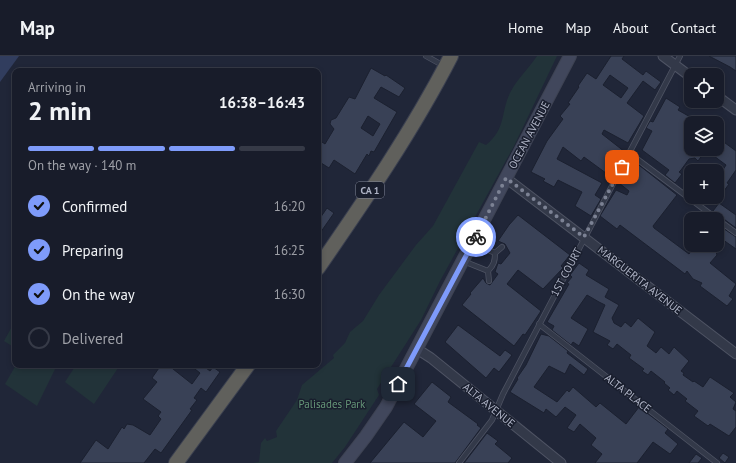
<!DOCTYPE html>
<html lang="en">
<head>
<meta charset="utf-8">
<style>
  :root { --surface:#181c2a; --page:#252936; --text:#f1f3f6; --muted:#9fa1a8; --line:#363a47; --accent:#7e9bfa }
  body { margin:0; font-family:"PT Sans",sans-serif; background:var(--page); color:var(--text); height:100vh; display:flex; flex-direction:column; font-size:15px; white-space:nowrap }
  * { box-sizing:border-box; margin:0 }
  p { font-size:13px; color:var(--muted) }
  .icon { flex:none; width:22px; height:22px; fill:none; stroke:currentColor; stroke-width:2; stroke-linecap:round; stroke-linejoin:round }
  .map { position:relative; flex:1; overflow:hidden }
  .sheet { position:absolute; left:12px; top:12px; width:309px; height:300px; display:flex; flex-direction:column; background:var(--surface); border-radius:8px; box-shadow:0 2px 6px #0003,0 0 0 1px var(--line) }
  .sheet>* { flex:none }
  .tools { position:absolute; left:684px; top:12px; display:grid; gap:8px }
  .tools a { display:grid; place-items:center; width:40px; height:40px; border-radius:8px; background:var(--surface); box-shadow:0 2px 6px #0003,0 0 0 1px var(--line); font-size:20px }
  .pin { position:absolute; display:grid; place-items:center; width:34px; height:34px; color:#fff; margin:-17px; border-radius:8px; box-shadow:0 2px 6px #0006 }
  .courier { position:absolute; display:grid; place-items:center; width:40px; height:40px; margin:-20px; border:3px solid #7e9bfa; border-radius:50%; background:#fff; color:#222; box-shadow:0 1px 5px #0007 }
  .overview em { font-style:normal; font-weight:800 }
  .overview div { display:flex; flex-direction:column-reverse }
  .overview { display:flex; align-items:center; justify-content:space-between; height:68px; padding:0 16px }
  h1 { font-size:26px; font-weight:800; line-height:30px }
  .bar { display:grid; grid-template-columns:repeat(4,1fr); gap:6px 4px; align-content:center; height:48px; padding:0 16px }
  .bar i { height:5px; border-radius:3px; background:var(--line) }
  .bar .current { background:var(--accent) }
  .bar p { grid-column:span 4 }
  ol { padding:0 16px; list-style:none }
  li { display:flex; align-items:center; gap:12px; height:44px }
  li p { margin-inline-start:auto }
  li .icon { padding:4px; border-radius:50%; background:var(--accent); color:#111; stroke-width:4 }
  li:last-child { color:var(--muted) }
  li i { width:22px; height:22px; border:2px solid var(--line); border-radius:50% }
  header { display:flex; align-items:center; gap:24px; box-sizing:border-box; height:56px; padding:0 20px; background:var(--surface); border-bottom:1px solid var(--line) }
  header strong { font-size:19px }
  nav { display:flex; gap:22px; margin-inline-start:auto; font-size:14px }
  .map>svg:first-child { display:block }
  .green { fill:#223339 }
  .water { fill:#313d5e }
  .building { fill:#394156; stroke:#1b202f; fill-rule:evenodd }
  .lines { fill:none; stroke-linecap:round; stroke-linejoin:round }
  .service-casing { stroke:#4e5363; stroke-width:6 }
  .minor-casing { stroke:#4e5363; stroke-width:11 }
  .secondary-casing { stroke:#3d4252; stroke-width:14 }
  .trunk-casing { stroke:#3b4050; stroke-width:16 }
  .service { stroke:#333949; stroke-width:4.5 }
  .minor { stroke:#333949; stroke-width:9 }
  .secondary { stroke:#41475c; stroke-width:12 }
  .trunk { stroke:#60605c; stroke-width:14 }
  .done { stroke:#7c8294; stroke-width:4; stroke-dasharray:0 7.2 }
  .route { stroke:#7e9bfa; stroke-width:5 }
  .labels { text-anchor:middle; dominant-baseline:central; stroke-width:3; stroke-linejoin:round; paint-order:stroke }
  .shield { fill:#191e2d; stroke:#818697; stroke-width:1 }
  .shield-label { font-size:10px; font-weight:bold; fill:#aeb3c5 }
  .street-label { font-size:11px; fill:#aeb3c5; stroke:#191e2d }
  .park-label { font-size:11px; fill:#659678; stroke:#191e2d }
</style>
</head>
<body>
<header>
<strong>Map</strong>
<nav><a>Home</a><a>Map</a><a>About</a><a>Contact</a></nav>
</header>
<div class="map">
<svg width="736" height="407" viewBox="0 0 736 407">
  <rect width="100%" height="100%" fill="#202638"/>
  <g class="green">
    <path d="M 537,0 L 557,0 L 514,90 L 440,225 L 421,264 L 377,333 L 379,339 L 345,391 L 332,407 L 253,407 L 259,406 L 261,387 L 265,382 L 267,385 L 277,381 L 276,375 L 297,344 L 302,329 L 334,302 L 333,299 L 345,287 L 350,276 L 363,265 L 379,239 L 416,189 L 433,170 L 479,86 L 486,89 C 507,72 500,56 511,35 C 518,22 529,12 537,0 Z"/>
    <polygon points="15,265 15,292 4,285"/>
    <polygon points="16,309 57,309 37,350 5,328"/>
    <polygon points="76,309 120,309 94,348 65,326"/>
  </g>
  <polygon class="water" points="0,0 19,0 0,26"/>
  <g class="building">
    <path d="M 611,0 L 624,0 L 622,3 L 643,19 L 646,15 L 661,26 L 655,34 L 643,25 L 627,47 L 644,60 L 628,87 L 604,74 L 602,78 L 625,96 L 610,120 L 584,101 L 581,105 L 563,91 L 557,103 L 602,127 L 595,139 L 601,143 L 591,160 L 575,150 L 582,136 L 558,124 L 554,131 L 543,125 L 545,123 L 531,116 L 547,85 L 563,63 L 560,60 L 570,48 L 568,47 L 579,31 L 578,30 L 587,17 L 596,23 ZM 610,19 L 628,32 L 621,42 L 603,29 Z"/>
    <polygon points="709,0 736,0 736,15 730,11"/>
    <path d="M 371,12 L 385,20 L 386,19 L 405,32 L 399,41 L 381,31 L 374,42 L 397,56 L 374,96 L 371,95 L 369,100 L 367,98 L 355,118 L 334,104 L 329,112 L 318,105 L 318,93 L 322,86 L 325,88 L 334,73 L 330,68 L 331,64 L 336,62 L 349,41 L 355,43 ZM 368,60 L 380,68 L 373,80 L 361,72 Z"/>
    <polygon points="666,42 680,51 678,54 692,62 691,93 717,93 717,81 736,95 736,114 727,127 729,128 721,139 717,136 717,127 723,118 721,117 726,109 706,94 698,105 695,102 689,103 681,114 679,116 682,118 675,127 665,119 669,114 642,94 652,75 646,72 650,65 653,66"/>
    <polygon points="635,106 677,139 653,170 654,172 689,198 695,189 703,189 698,196 714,194 716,196 717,199 710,207 736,228 729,240 733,243 727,250 700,230 702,227 693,223 687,215 685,218 620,169 617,173 600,160 616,134 627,139 629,135 619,127"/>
    <polygon points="719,147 736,159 736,172 713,155"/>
    <polygon points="327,152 334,157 318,180 318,165"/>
    <polygon points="518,159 570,199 561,210 563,212 543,233 518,214 507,228 541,255 525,279 523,278 514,290 462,249 471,238 470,237 483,222 486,227 490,229 498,218 495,216 498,207 501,208 510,197 505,188 498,185 509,169"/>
    <polygon points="717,168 736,181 736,193 719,181"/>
    <polygon points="579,207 589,214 586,219 609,233 605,241 619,249 612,262 614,267 621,271 625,266 631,271 638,262 655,276 647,290 656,297 661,291 669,298 674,291 689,305 681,315 684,317 683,319 693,326 694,325 703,331 710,321 734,337 730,341 736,346 733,353 736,355 736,371 729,380 710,368 708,370 694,360 698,355 685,345 687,343 677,335 674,339 668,334 670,332 664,327 665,326 651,315 648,319 642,315 644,313 629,302 631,299 617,288 613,293 607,289 610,285 593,276 605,249 599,246 587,239 571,262 588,273 579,290 573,286 571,289 552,274 554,270 547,266 569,228 567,227 572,221 570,219"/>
    <polygon points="458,269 500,300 505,294 512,299 499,316 494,312 486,322 445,286"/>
    <polygon points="541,278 549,280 568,295 567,297 588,313 584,319 570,308 565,318 549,310 534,331 557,346 567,334 569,336 573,331 596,351 600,347 626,368 639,351 668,373 665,377 678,388 670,398 653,386 637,407 595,407 602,398 591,389 596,382 580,368 574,376 567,372 576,359 565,351 556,361 546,353 544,357 510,336 518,323 517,322 526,309"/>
    <polygon points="161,309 168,309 192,328 200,317 190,309 202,309 210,315 213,311 220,316 206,336 201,332 194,342 197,344 190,353 192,354 161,397 155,393 144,407 80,407 96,384 108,393 122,371 124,373 127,368 133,369 150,379 161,363 158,360 161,356 143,343 157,326 152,322"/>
    <polygon points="432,326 451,341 448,346 478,368 477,369 481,372 455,407 370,407 404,366 423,381 436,365 414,348"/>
    <polygon points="487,377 498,385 495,388 512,402 508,407 464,407"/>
    <polygon points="723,397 729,401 725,407 719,402"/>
    <polygon points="696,398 702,402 698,407 689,407"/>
  </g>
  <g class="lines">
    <g class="service-casing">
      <g id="service">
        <polyline points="426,0 444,10"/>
        <polyline points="629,97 717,163"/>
        <polyline points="717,163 736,177"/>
        <polyline points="495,197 502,191"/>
        <path d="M 463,205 L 488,215 C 494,209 495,205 495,197 L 473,187"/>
        <polyline points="488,215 489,225"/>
        <polyline points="539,268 717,407"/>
        <polyline points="459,407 492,364 503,338 680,0"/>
      </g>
    </g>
    <g class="minor-casing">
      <g id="minor">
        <polyline points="663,0 691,21"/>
        <polyline points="717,40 736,54"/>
        <polyline points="506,122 736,298"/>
        <polyline points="417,293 431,302 561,407"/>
      </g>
    </g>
    <g class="secondary-casing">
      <polyline id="secondary" points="345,407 366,380 386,351 570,0"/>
    </g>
    <g class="trunk-casing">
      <g id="trunk">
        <path d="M 318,212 C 365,144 413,74 451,0"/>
        <polyline points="176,407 248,309"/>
      </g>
    </g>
    <use href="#service" class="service"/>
    <use href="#minor" class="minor"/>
    <use href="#secondary" class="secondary"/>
    <use href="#trunk" class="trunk"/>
  </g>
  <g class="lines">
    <polyline class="done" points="476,181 506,122 584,181 622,111"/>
    <polyline class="route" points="398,328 476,181"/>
  </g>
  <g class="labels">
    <rect class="shield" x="356" y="126" width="28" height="16" rx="3"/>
    <g class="shield-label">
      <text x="370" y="134">CA 1</text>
    </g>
    <g class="street-label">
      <text transform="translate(529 79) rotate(-62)">OCEAN AVENUE</text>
      <text transform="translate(566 216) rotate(-62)">1ST COURT</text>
      <text transform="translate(640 224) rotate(38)">MARGUERITA AVENUE</text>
      <text transform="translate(628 337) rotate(38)">ALTA PLACE</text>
      <text transform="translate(489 349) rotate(39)">ALTA AVENUE</text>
    </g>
    <g class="park-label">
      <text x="332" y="348">Palisades Park</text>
    </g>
  </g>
</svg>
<div class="tools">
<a><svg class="icon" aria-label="locate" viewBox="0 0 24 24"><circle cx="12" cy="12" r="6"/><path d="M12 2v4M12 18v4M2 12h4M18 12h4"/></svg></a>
<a><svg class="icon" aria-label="layers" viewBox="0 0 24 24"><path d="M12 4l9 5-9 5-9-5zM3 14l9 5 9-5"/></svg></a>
<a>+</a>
<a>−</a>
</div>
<div class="pin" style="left:622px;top:111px;background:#ea580c"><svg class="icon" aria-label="bag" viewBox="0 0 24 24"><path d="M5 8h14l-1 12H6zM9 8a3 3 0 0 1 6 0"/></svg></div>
<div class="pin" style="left:398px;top:328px;background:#1f2937"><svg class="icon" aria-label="home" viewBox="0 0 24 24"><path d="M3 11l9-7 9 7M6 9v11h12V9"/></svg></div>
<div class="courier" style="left:476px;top:181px"><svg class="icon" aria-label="bike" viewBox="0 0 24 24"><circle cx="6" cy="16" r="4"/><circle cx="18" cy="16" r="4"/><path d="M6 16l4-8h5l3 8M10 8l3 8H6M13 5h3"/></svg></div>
<section class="sheet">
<div class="overview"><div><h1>2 min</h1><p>Arriving in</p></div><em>16:38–16:43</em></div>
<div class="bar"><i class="current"></i><i class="current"></i><i class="current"></i><i></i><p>On the way · 140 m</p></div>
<ol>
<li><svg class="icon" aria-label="check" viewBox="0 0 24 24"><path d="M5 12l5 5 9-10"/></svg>Confirmed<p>16:20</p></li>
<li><svg class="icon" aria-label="check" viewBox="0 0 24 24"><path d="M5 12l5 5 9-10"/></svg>Preparing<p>16:25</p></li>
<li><svg class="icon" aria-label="check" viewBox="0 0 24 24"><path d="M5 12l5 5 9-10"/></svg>On the way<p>16:30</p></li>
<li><i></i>Delivered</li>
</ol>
</section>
</div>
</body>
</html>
